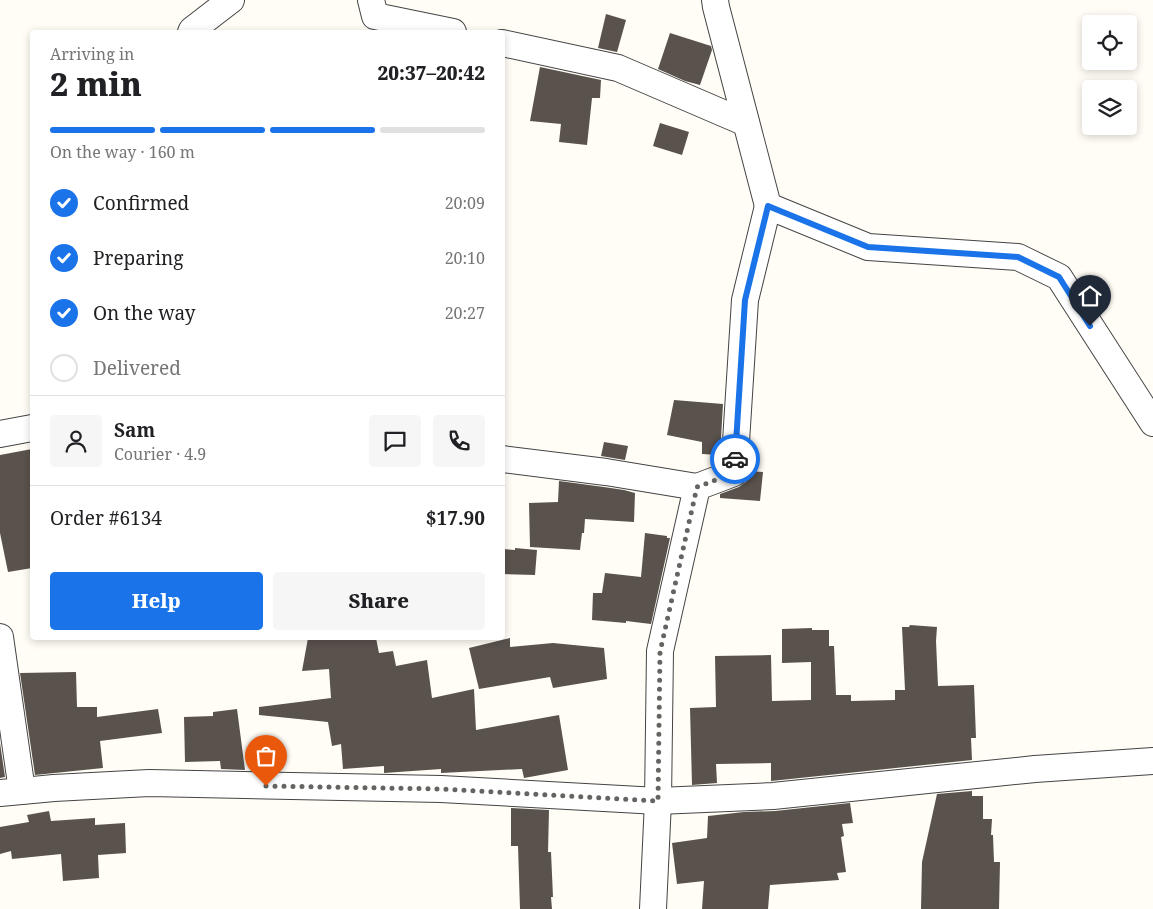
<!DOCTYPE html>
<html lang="en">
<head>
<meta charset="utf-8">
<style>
  :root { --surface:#fff; --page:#f6f6f6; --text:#202124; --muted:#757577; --line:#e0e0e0; --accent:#1a73e8 }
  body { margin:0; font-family:"Noto Serif",serif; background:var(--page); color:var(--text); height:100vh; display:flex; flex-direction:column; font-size:19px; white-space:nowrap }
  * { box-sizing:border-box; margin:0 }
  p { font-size:16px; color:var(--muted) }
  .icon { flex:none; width:28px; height:28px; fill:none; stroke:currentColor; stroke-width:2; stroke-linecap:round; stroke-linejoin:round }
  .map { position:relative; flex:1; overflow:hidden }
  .details { position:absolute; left:30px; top:30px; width:475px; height:610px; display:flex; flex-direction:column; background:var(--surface); border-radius:5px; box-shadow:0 2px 8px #0003 }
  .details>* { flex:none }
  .tools { position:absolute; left:1082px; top:15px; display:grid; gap:10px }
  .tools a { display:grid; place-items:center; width:55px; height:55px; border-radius:5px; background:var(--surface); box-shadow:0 2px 8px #0003; font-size:25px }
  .pin { position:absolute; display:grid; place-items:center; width:42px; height:42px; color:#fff; margin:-51px -21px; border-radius:50% 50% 50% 0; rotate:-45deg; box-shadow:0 0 5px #0007 }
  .pin .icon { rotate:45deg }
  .courier { position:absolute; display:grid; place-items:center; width:50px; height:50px; margin:-25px; border:4px solid #1a73e8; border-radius:50%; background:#fff; color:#222; box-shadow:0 1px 6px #0007 }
  .head em { font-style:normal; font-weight:800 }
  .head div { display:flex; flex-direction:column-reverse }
  .head { display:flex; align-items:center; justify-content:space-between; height:85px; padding:0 20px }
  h1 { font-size:32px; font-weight:800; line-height:38px }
  .bar { display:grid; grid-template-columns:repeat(4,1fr); gap:8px 5px; align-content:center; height:60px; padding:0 20px }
  .bar i { height:6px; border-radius:4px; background:var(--line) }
  .bar .on { background:var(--accent) }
  .bar p { grid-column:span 4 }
  .line { display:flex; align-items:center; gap:12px; padding:0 20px; border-top:1px solid var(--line) }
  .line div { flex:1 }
  .round { display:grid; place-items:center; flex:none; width:52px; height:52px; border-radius:5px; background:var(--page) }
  ol { padding:0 20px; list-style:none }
  li { display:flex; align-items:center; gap:15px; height:55px }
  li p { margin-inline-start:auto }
  li .icon { padding:5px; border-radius:50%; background:var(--accent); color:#fff; stroke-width:4 }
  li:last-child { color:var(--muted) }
  li i { width:28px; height:28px; border:2px solid var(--line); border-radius:50% }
  .action { display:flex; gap:10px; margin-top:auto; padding:10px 20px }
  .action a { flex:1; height:58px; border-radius:5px; background:var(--accent); color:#fff; font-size:20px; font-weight:800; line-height:58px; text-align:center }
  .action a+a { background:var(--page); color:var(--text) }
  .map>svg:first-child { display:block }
  .building { fill:#5a524d }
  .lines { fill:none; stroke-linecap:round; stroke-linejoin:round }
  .minor-casing { stroke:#444; stroke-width:28 }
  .minor { stroke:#fff; stroke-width:26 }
  .done { stroke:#646461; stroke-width:5; stroke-dasharray:0 9 }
  .route { stroke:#1a73e8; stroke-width:6 }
</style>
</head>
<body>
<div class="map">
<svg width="1153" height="909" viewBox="0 0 1153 909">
  <rect width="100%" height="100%" fill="#fffdf5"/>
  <g class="building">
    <polygon points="606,14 626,20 617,52 598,48"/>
    <polygon points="670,33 711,46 712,50 700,85 685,81 658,69"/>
    <polygon points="540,67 601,80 600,98 592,98 587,145 559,142 561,124 530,121"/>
    <polygon points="660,123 689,132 682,155 653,146"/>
    <polygon points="674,400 723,404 720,455 702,454 702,442 667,435"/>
    <polygon points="604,442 628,446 625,460 601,456"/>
    <polygon points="32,449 32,568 8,572 0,533 0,455"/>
    <polygon points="749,471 763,472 760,501 720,498 720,494 739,487 746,482"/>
    <polygon points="559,481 604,487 624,490 635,493 634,522 585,519 584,533 582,533 580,550 530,547 529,503 558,502"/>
    <polygon points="645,533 667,536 667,538 670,538 651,624 626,621 626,623 592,620 593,593 602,593 605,573 641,577"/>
    <polygon points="515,548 537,550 535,575 502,574 502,549 515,550"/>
    <polygon points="910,625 937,627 936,641 938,686 974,685 976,738 971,738 972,760 771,781 771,763 716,764 717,783 692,785 690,708 716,707 715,656 771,655 772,701 811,700 811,662 782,663 782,629 812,628 812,630 829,630 829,646 834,646 836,695 851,695 851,701 895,700 895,690 905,690 902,627 909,627"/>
    <polygon points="308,638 376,638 379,653 393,651 396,666 427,660 432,698 474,689 476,730 559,715 568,770 524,778 522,769 441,773 441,769 384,773 384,766 343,769 341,744 332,746 328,722 259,715 259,707 331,698 329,669 302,671"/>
    <polygon points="510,638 510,647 553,643 604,648 607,679 553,688 550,677 479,689 469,648"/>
    <polygon points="76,672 77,707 97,707 97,717 158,709 162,733 100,741 103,768 35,775 20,673"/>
    <polygon points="237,709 245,770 221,769 220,761 185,762 184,717 213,716 213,712"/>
    <polygon points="0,743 5,777 0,778"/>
    <polygon points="972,791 972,796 983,796 983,819 992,819 991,835 993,835 994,862 1000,862 999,909 921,909 922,862 937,794"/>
    <polygon points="850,803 853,823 842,824 844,836 841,837 846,872 837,873 839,880 770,885 768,909 702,909 704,881 677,884 672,843 707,838 708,816 744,812 775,811"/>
    <polygon points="511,808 549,810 548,852 551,852 553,897 551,897 552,909 520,909 518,846 511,846"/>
    <polygon points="49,811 51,821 95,818 95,825 125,823 126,853 98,855 99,878 63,881 61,854 12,859 11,851 0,854 0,827 29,822 27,815"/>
  </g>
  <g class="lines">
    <g class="minor-casing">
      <g id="minor">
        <polyline points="371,0 375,16 453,32"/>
        <polyline points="715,0 716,7 768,206 868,247 1018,257 1059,277 1153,423"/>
        <polyline points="191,32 192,30 231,0"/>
        <polyline points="502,43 618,68 746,123"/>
        <polyline points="0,434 32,428"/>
        <polyline points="502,459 606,472 697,487"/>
        <polyline points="0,637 22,791"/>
        <polyline points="0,793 54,788 149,783 441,789 658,801 773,796 1035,769 1153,761"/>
        <polyline points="653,909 658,801 660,651 697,487 734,473 745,300 768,206"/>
      </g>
    </g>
    <use href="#minor" class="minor"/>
  </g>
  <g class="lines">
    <polyline class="done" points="266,786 441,789 658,801 660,652 697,487 734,473 735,459"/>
    <polyline class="route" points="735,459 745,300 768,206 868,247 1018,257 1059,277 1090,326"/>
  </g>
</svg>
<div class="tools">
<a><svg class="icon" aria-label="locate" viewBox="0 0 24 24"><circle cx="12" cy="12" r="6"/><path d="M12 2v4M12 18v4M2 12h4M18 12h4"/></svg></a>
<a><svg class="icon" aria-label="layers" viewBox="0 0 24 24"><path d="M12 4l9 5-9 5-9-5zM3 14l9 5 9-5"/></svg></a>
</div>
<div class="pin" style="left:266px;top:786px;background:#ea580c"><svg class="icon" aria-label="bag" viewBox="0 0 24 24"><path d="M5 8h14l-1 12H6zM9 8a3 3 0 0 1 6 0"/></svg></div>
<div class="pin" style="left:1090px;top:326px;background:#1f2937"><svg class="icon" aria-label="home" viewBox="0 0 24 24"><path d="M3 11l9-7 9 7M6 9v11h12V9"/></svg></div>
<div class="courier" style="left:735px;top:459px"><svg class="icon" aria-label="car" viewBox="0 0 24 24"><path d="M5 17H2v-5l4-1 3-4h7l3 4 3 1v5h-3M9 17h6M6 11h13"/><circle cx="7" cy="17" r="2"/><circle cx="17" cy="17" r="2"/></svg></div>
<section class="details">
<div class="head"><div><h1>2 min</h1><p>Arriving in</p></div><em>20:37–20:42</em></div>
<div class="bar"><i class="on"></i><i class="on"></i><i class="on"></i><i></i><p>On the way · 160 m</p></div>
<ol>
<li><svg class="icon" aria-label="check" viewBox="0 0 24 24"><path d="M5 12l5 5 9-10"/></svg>Confirmed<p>20:09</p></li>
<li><svg class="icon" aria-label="check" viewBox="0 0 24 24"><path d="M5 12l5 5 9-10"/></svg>Preparing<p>20:10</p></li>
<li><svg class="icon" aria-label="check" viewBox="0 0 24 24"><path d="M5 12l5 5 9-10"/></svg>On the way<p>20:27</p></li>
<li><i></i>Delivered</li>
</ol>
<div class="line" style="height:90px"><a class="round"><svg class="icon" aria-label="person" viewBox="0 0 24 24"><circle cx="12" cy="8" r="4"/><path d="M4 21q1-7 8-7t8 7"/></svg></a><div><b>Sam</b><p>Courier · 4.9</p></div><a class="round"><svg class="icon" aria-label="chat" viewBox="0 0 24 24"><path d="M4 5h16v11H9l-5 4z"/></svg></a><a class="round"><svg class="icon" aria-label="phone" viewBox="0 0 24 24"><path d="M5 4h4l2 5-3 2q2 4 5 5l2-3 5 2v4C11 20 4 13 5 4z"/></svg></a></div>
<div class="line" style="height:65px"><div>Order #6134</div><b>$17.90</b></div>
<div class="action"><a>Help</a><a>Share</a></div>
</section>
</div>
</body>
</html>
